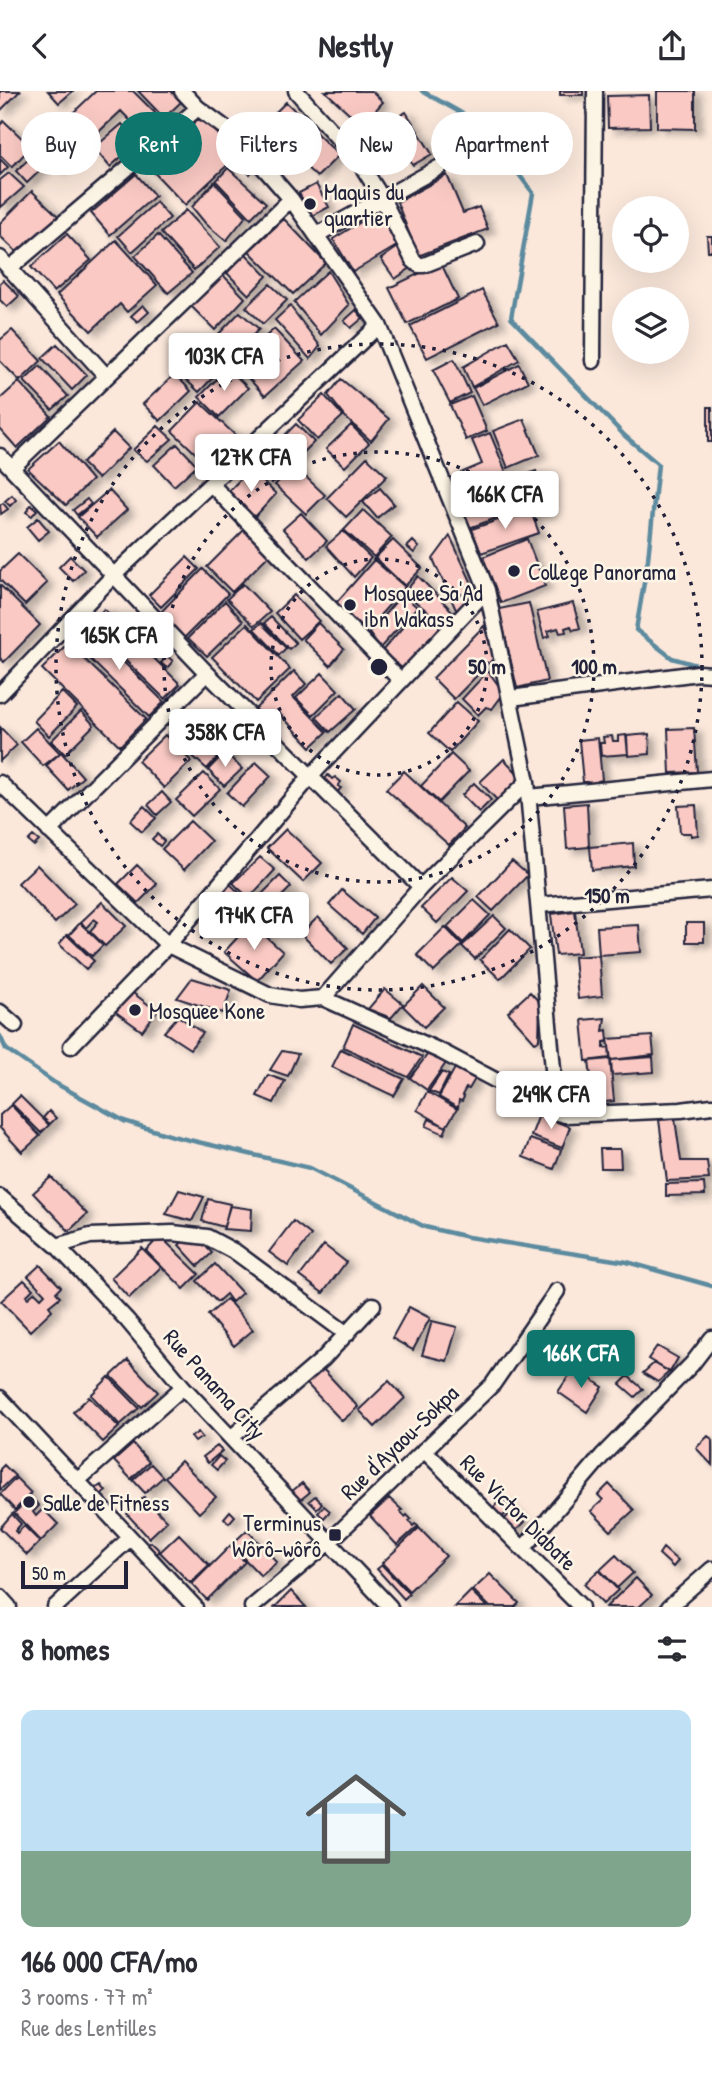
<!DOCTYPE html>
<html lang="en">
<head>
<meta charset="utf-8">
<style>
  :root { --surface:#fff; --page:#f7f7f7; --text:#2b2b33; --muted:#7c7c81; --line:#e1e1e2; --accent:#0f766e }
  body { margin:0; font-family:"Patrick Hand",sans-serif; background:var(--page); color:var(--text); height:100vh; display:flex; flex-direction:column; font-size:26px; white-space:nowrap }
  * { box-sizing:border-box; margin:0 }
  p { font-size:23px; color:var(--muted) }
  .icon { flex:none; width:38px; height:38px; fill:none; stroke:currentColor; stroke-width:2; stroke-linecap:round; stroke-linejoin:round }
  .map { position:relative; height:1516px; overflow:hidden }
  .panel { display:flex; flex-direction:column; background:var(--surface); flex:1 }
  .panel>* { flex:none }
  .guide { position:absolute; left:21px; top:21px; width:670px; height:63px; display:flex; gap:14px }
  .tools { position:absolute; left:612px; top:105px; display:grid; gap:14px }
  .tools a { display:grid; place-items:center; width:77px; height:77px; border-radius:50%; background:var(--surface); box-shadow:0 7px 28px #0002; font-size:35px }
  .scale { position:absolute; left:21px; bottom:18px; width:107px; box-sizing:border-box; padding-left:7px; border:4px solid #22223b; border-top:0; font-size:19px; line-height:24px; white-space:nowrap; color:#22223b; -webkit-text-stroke:5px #fcf5e5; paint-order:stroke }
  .price { position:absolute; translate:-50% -60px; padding:0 16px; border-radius:7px; background:#fff; color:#222; font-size:23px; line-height:46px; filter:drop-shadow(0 2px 4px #0008) }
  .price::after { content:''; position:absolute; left:50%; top:42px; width:21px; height:16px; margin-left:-10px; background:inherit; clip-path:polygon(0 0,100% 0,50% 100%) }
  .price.on { background:var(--accent); color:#fff }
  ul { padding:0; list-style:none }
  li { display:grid; align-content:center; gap:14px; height:371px; padding:0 21px }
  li+li { border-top:2px solid var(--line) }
  li span { display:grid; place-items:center; height:217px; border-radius:14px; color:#555 }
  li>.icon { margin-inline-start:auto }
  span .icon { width:126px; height:126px; fill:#fffc; stroke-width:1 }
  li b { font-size:30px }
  h2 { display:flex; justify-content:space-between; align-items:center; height:84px; padding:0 21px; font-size:30px }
  .pill { padding:0 24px; border-radius:32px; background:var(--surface); box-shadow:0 7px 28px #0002; font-size:24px; line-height:63px }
  .pill.on { background:var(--accent); color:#fff }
  header { display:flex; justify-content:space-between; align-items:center; height:91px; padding:0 21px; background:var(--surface); font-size:32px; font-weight:700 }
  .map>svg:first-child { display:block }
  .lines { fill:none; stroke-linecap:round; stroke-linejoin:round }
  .stream { stroke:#5c8a9e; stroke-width:4.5 }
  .building { fill:#fac9c3; stroke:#22223b; stroke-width:2; filter:url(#shadow) }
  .minor-casing { stroke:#22223b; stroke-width:19 }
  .minor { stroke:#fcf5e5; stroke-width:14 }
  .ring { fill:none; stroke:#22223b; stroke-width:3.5; stroke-dasharray:3.5 7 }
  .poi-dot { fill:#22223b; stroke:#fcf5e5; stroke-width:2.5 }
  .labels { text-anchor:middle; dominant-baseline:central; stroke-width:5; stroke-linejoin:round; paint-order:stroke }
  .poi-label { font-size:23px; fill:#22223b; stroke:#fcf5e5; text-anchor:start }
  .street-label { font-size:23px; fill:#22223b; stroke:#fcf5e5 }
  .centre { fill:#22223b; stroke:#fcf5e5; stroke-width:3.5 }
  .ring-label { font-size:21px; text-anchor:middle; font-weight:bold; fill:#22223b; stroke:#fcf5e5; stroke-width:5; stroke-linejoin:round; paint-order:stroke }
</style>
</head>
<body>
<header><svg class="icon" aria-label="back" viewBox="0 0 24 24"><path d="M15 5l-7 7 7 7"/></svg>Nestly<svg class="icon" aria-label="share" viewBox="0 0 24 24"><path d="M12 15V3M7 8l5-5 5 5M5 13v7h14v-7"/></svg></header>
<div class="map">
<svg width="712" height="1516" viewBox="0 0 712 1516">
  <defs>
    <filter id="shadow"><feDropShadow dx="7" dy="4" stdDeviation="3.5" flood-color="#0004"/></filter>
  </defs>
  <rect width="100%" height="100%" fill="#fbe8db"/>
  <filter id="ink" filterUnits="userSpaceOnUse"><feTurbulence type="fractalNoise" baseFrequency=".0143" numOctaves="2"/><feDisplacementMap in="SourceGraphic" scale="14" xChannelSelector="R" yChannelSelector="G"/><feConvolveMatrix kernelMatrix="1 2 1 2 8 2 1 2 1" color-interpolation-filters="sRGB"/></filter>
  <g filter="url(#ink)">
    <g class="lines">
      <!-- stream -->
      <path class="stream" d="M422,0L481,33L533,102L511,227L625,345L658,373L648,468L636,539L672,567L703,576
        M0,945L6,958L55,992L124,1030L172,1045L310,1077L425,1136L468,1146L627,1171L712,1195"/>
    </g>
    <!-- building -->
    <path class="building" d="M0,0H20L0,20Z
      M48,0H73L59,12Z
      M96,0H133L160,27L143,43L121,20L59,78L37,56Z
      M138,0H171L181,11L164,27Z
      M325,0H372L383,11L362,34Z
      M560,0H583V4H560Z
      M657,0H695V38L657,37Z
      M649,4L650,36L608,37L607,5Z
      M286,11L312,36L276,73L250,47Z
      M406,21L432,63L413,74L383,33Z
      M201,25L238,64L185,114L148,75Z
      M4,30L31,56L12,76L0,64V34Z
      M122,33L138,51L110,76L94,57Z
      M314,40L339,64L317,86L292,63Z
      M33,64L45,75L27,92L16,80Z
      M0,68L8,76L0,84Z
      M248,71L255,76L250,83L243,78Z
      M228,77L266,112L251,127L216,90Z
      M9,82L24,96L0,117V89Z
      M136,83L155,105L110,144L91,122Z
      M447,84L463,122L479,116L488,138L418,165L397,111Z
      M214,91L246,125L226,150L206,133L192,116Z
      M316,93L329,116L312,125L299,102Z
      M32,100L58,125L20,164L0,145V132Z
      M156,111L170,127L132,161L118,145Z
      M186,119L220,156L194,179L161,142Z
      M379,120L400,153L353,181L333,148Z
      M284,128L326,172L293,203L249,160Z
      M67,143L91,169L54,201L31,176Z
      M158,144L192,182L168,202L135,165Z
      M707,145H712V160H708Z
      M116,149L157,194L127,221L120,213L91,240L57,204Z
      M398,156L412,176L395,188L381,168Z
      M245,162L267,185L249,204L227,182Z
      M441,172L458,208L407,233L389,197Z
      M328,180L349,214L321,244L294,211Z
      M222,183L245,207L215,239L188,212Z
      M3,189L19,205L7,216L0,209V192Z
      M270,193L287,209L263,233L246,216Z
      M482,199L499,231L427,267L410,235Z
      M143,214L149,221L138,231L131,225Z
      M290,215L320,255L310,268L275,229Z
      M356,219L363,227L351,237L344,230Z
      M240,221L259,238L199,301L180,283Z
      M274,238L304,270L265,305L235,273Z
      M12,239L41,270L20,290L0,270V249Z
      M508,250L519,269L472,296L463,276Z
      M57,253L87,284L72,299L42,267Z
      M454,268L470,302L450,312L433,279Z
      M519,273L528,291L482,314L473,297Z
      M40,275L68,305L52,319L24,290Z
      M228,277L248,297L219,326L199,306Z
      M175,283L191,300L160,330L143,313Z
      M341,288L389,328L371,350L348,329L328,304Z
      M19,291L51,325L17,357L0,338V308Z
      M324,304L343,325L317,349L298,329Z
      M472,305L487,340L466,349L450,314Z
      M200,311L235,344L207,373L172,340Z
      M708,316H712V351H708Z
      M524,328L539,364L508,377L493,340Z
      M296,333L314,351L298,367L280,349Z
      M351,334L369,352L345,376L326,358Z
      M158,335L172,348L147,370L133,359Z
      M113,341L129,357L98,388L82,372Z
      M490,342L506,381L462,399L456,384L482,373L472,349Z
      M59,350L92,389L66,414L28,378Z
      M177,353L197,374L174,395L154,374Z
      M275,353L293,369L271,392L254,375Z
      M367,366L387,385L346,426L327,407Z
      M293,374L325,404L306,423L275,394Z
      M250,378L276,403L253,428L226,403Z
      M536,380L546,409L469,437L459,408Z
      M380,397L394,413L377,427L363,411Z
      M109,399L127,419L97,446L78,426Z
      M12,404L16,409L10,415L5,410Z
      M87,408L91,413L77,424L73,419Z
      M3,412L8,418L1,423L0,414Z
      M31,414L37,419L32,425L26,421Z
      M530,418L539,442L481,462L472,438Z
      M363,419L392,446L374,466L344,439Z
      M301,422L327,450L309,467L283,438Z
      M38,427L49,440L38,449L27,436Z
      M244,439L269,464L232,501L207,476Z
      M343,440L371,467L354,486L326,455Z
      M450,445L475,499L457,521L433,468Z
      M527,448L545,495L501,512L483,466Z
      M393,449L422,477L405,495L375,467Z
      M413,450L419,456L414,462L407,456Z
      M18,463L47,492L25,514L0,489V480Z
      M70,465L84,479L73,490L59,476Z
      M187,466L199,478L161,516L149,504Z
      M374,469L405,496L366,540L335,513Z
      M203,478L228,503L181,550L156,526Z
      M418,485L455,523L444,533L404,502Z
      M243,493L270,521L254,535L227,508Z
      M0,494L40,534L4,571L0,567Z
      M402,503L417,516L380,557L369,542Z
      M294,504L319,530L299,548L275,522Z
      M225,510L243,530L207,565L188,547Z
      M529,512L547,590L517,597L499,518Z
      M573,512L580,537L573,539L571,535L565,537L566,541L560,542L558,537L548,540L550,545L544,547L537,521Z
      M420,516L441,535L403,578L382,560Z
      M104,518L180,593L165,608L89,534Z
      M271,526L296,552L289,558L264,532Z
      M261,532L286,557L279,564L254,538Z
      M318,532L344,558L330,575L303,548Z
      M247,533L290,578L256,611L212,566Z
      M484,535L494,567L454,608L433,587Z
      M88,536L164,611L149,626L73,551Z
      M68,552L146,628L120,655L42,578Z
      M167,565L173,570L167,577L161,572Z
      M294,580L306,593L293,606L327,641L311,656L278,621L268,631L255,618Z
      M488,580L504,602L492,618L486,616L478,624L462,608Z
      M322,582L338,599L313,624L296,607Z
      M62,601L77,616L49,645L34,630Z
      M342,602L356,618L330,641L316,626Z
      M457,611L478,630L450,661L429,642Z
      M81,620L94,634L65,663L51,650Z
      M183,626L222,661L207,678L168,643Z
      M0,636L17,654L0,670Z
      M36,637L60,662L43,675L21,651Z
      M694,637L697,681L670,682L668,638Z
      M649,643L650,663L628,665L627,645Z
      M165,644L191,670L164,697L138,670Z
      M626,644L628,663L601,665L600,652H604L603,646L612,645L613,650H618V645Z
      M598,647L602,689L598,690L599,694L588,696L587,691H583L579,649Z
      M61,661L83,686L68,699L46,675Z
      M225,661L242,678L224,695L208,679Z
      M451,663L469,680L439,711L421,695Z
      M504,668L521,686L497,709L480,691Z
      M256,671L271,685L242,716L227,702Z
      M404,680L465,737L449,754L386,698Z
      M204,682L220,698L192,725L176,709Z
      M328,684L332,688L335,686L341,691L338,695L341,697L336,703L323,691Z
      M474,692L491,709L479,721L462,704Z
      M162,701L171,711L157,724L148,714Z
      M587,712L589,756L567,758L564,714Z
      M696,714L698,744L691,745V742H680L678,715Z
      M144,715L156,727L142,741L130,730Z
      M190,730L211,750L184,779L162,758Z
      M286,738L322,772L303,791L267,757Z
      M157,743L164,750L160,755L152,748Z
      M33,745L39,750L34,755L28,750Z
      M633,752L634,775L592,779L590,756Z
      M260,766L275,779L249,807L233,792Z
      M512,770L528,784L493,820L478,806Z
      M37,774L75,813L55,832L18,792Z
      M137,774L157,793L138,812L118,793Z
      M280,785L291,796L253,834L243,822Z
      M452,786L468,800L437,832L421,817Z
      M230,793L248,810L239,819L221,802Z
      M342,799L375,827L362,843L329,814Z
      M474,809L490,824L463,852L447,836Z
      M102,811L126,835L105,855L90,840L98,831L94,828L86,837L81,831Z
      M575,820L580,862L556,864L551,823Z
      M494,825L506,837L475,868L462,855Z
      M318,826L348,857L331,873L301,843Z
      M80,832L103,854L92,865L69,844Z
      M251,832L283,861L257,890L224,861Z
      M686,832H704V851H686Z
      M639,834L641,861L599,864L597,836Z
      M445,836L462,854L434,881L417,864Z
      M510,838L530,858L500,888L480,869Z
      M67,844L94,870L86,878L59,853Z
      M599,864L602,905L578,908L574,866Z
      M192,887L231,899L223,922L177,907Z
      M423,895L444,916L424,936L403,915Z
      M385,898L403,913L391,927L368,918Z
      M129,899L157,920L142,940L113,919Z
      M530,901L540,912L539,949L535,951L508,921Z
      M178,925L203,942L190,958L164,941Z
      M605,927L603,940L607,939L608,950L604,951V957L609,956L610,967L586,970L582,929Z
      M353,933L422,966L408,986L343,956Z
      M652,945L654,964L611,969L608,948Z
      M341,958L404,988L394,1005L332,976Z
      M282,960L298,963L288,985L270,979Z
      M430,960L446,972L427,999L410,987Z
      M653,966L654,981L612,984L611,969Z
      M610,968L614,1010L594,1012L589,970Z
      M455,977L475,988L469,998L466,997L462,1004L464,1006L462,1010L459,1009L458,1017L439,1006Z
      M442,981L449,984L439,1004L429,1000Z
      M268,984L285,990L274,1012L257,1005Z
      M427,1001L457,1018L446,1036L417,1019Z
      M20,1005L49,1034L41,1042L12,1013Z
      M11,1014L40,1045L22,1061L0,1037V1024Z
      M49,1020L56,1027L50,1033L43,1027Z
      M539,1024L570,1036L562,1057L531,1045Z
      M429,1028L447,1036L444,1043L426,1035Z
      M675,1028L681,1070H707L709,1088L667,1090L659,1029Z
      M530,1048L561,1059L554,1078L523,1066Z
      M600,1058H620L621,1077H601Z
      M51,1086L87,1123L69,1140L33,1102Z
      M704,1092L705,1104L666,1105V1093Z
      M179,1099L204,1106L192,1130L166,1123Z
      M208,1108L230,1113L224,1136L202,1130Z
      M230,1115L252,1118L251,1140L223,1138Z
      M293,1130L311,1144L288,1175L269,1161Z
      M193,1142L212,1162L198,1175L179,1154Z
      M160,1145L199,1183L184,1198L146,1160Z
      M324,1154L346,1171L323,1202L300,1185Z
      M142,1157L161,1176L129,1207L111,1187Z
      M215,1173L242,1202L232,1211L226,1203L217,1211L197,1190Z
      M40,1174L61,1196L56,1201L60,1206L49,1215L52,1219L30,1240L1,1210L24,1189L33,1198L26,1205L28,1207L35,1201L41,1207L45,1203L28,1185Z
      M227,1208L253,1239L234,1255L208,1224Z
      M409,1216L430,1227L413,1259L392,1247Z
      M432,1230L457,1236L447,1270L422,1264Z
      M657,1255L678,1267L670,1281L648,1268Z
      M128,1269L158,1301L142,1316L111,1285Z
      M654,1272L669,1281L658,1291L643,1282Z
      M322,1277L358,1316L342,1330L306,1292Z
      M574,1277L603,1296L587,1321L558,1301Z
      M628,1285L643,1298L635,1306L620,1293Z
      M109,1286L139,1317L120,1334L91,1304Z
      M389,1290L405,1307L375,1336L359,1319Z
      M89,1306L119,1336L103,1351L73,1321Z
      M198,1341L202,1346L195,1351L191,1346Z
      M708,1345L712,1348V1374L696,1357Z
      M133,1353L149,1371L131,1388L114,1370Z
      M217,1355L222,1360L208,1372L203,1366Z
      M219,1365L225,1370L217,1379L211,1374Z
      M181,1370L216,1406L199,1422L165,1386Z
      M151,1373L163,1386L145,1402L133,1389Z
      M4,1374L15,1385L0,1399V1378Z
      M16,1387L31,1402L15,1419L0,1403Z
      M302,1392L310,1401L299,1410L291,1401Z
      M609,1393L634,1419L611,1440L591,1420L603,1409L598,1404Z
      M101,1394L106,1400L100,1405L95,1398Z
      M315,1405L322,1412L317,1418L309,1410Z
      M31,1406L39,1415L33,1421L36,1425L43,1418L58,1433L41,1450L14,1422Z
      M144,1406L167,1430L149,1447L127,1423Z
      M389,1407L402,1419L400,1420L405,1426L407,1424L411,1428L409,1430L413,1435L415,1433L418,1435L397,1454L370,1425Z
      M502,1407L512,1417L501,1427L492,1418Z
      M324,1415L330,1420L324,1427L318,1422Z
      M515,1419L525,1431L513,1442L502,1430Z
      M230,1420L235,1425L229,1432L224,1427Z
      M12,1423L21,1433L15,1440L17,1442L24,1435L40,1451L27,1464L0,1437Z
      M419,1437L446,1465L409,1500L382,1472Z
      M247,1439L277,1471L261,1485L231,1454Z
      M179,1443L209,1474L190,1492L160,1461Z
      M151,1451L160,1460L154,1465L145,1456Z
      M230,1455L245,1471L207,1509L192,1493Z
      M663,1457L678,1470L673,1476L659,1463Z
      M616,1464L633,1482L617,1497L600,1479Z
      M382,1474L409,1503L404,1508L377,1478Z
      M599,1479L618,1499L603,1513L584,1493Z
      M490,1483L519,1512L515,1516H490L473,1499Z
      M636,1487L652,1504L639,1516H606Z
      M291,1500L306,1516H275Z
      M471,1500L487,1516H455Z"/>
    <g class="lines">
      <!-- minor casing -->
      <g class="minor-casing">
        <path id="minor" d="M182,0L198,17L236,45L291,108L379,234L487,499L527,691L557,1022
          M296,0L360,72L382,107L413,169L419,174H424L477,153
          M318,143L440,76
          M0,167L106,285
          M9,178L198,17
          M593,270L595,0
          M0,365L207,582L421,796L527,691
          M12,377L291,108
          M211,393L401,590
          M0,603L113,485L379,234
          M511,607L698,582L712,583
          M0,692L168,854L270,904L299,909L323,907
          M529,706L712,688
          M49,740L207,582
          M421,796L323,907L442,961L557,1022L565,1024L681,1019L712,1015
          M539,814L712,799
          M0,921L15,934
          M71,955L168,854L311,685L487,499
          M0,1106L57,1155L127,1229L183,1296L390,1516
          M57,1155L90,1145L173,1142L207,1146L237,1162L347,1243
          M0,1307L195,1516
          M232,1346L323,1268L373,1214
          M424,1359L581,1516
          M77,1390L183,1296
          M523,1458L602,1365L692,1273L712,1247
          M0,1506L9,1516
          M55,1516L130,1447
          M252,1516L328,1452L493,1293L557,1200
          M669,1516L712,1478"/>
      </g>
      <!-- minor -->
      <use href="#minor" class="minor"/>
    </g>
  </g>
  <!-- distance rings -->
  <g class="ring">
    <circle cx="379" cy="576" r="108"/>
    <circle cx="379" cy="576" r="215"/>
    <circle cx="379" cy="576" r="323"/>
  </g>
  <!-- markers -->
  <g class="poi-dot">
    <circle cx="310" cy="113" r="7"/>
    <circle cx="514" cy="480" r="7"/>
    <circle cx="350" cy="514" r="7"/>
    <circle cx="135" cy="919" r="7"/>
    <circle cx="29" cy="1411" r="7"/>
    <rect x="328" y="1437" width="14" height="14" rx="3.5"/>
  </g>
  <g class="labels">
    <!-- poi labels -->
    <g class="poi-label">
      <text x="324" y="100">Maquis du<tspan x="324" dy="26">quartier</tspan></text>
      <text x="528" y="480">College Panorama</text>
      <text x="364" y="501">Mosquee Sa'Ad<tspan x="364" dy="26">ibn Wakass</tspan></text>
      <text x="149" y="919">Mosquee Kone</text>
      <text x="43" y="1411">Salle de Fitness</text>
      <text x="321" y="1431" text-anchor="end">Terminus<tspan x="321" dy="26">Wôrô-wôrô</tspan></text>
    </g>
    <!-- street labels -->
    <g class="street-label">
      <text transform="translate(215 1293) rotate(48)">Rue Panama City</text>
      <text transform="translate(399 1351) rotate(-44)">Rue d'Ayaou-Sokpa</text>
      <text transform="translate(519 1421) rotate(45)">Rue Victor Diabate</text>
    </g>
  </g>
  <circle cx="379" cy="576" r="10" class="centre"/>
  <g class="ring-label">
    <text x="487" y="583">50 m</text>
    <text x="594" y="583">100 m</text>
    <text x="607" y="812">150 m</text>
  </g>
</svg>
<div class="tools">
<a><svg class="icon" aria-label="locate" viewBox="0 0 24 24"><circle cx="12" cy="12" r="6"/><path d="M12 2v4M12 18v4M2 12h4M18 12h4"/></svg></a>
<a><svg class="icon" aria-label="layers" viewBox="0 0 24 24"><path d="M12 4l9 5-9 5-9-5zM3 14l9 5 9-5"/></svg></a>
</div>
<div class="scale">50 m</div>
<b class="price" style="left:224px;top:302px">103K CFA</b>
<b class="price" style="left:251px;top:403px">127K CFA</b>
<b class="price" style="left:505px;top:440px">166K CFA</b>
<b class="price" style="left:119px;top:581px">165K CFA</b>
<b class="price" style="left:225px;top:678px">358K CFA</b>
<b class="price" style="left:254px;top:861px">174K CFA</b>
<b class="price" style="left:551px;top:1040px">249K CFA</b>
<b class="price on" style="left:581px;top:1299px">166K CFA</b>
<div class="guide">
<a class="pill">Buy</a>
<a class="pill on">Rent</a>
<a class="pill">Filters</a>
<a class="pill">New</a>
<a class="pill">Apartment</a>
</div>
</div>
<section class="panel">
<h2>8 homes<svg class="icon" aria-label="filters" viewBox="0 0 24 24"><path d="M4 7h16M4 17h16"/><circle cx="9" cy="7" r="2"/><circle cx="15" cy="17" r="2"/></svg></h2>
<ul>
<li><span style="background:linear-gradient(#bfe0f5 65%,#7fa58c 0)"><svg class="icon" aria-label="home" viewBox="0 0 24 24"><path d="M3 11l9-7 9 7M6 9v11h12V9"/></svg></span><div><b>166 000 CFA/mo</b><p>3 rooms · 77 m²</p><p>Rue des Lentilles</p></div></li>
</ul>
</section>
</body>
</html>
